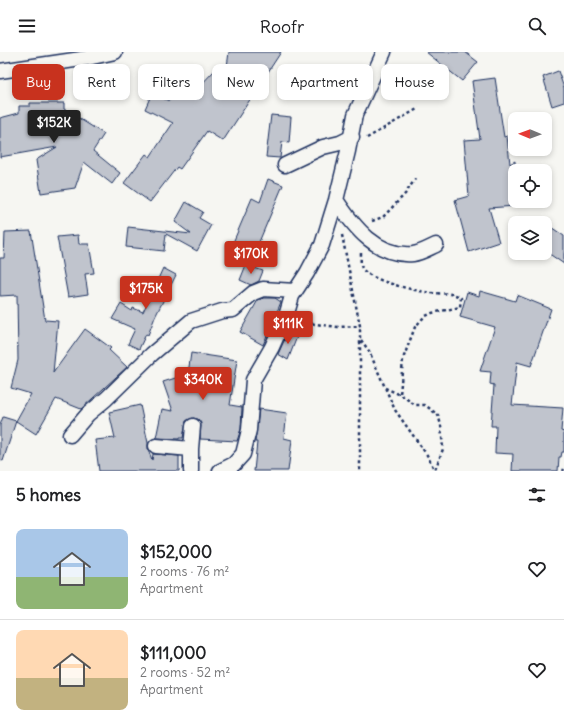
<!DOCTYPE html>
<html lang="en">
<head>
<meta charset="utf-8">
<style>
  :root { --surface:#fff; --page:#f6f6f6; --text:#202124; --muted:#757577; --line:#e0e0e0; --accent:#c8321e }
  body { margin:0; font-family:Delius,sans-serif; background:var(--page); color:var(--text); height:100vh; display:flex; flex-direction:column; font-size:15px; white-space:nowrap }
  * { box-sizing:border-box; margin:0 }
  p { font-size:13px; color:var(--muted) }
  .icon { flex:none; width:22px; height:22px; fill:none; stroke:currentColor; stroke-width:2; stroke-linecap:round; stroke-linejoin:round }
  .map { position:relative; height:419px; overflow:hidden }
  .side { display:flex; flex-direction:column; background:var(--surface); flex:1 }
  .side>* { flex:none }
  .banner { position:absolute; left:12px; top:12px; width:540px; height:36px; display:flex; gap:8px }
  .needle { width:26px; rotate:271deg }
  .tools { position:absolute; left:508px; top:60px; display:grid; gap:8px }
  .tools a { display:grid; place-items:center; width:44px; height:44px; border-radius:8px; background:var(--surface); box-shadow:0 2px 6px #0003; font-size:20px }
  .price { position:absolute; translate:-50% -34px; padding:0 9px; border-radius:4px; background:var(--accent); color:#fff; font-size:13px; line-height:26px; filter:drop-shadow(0 1px 2px #0008) }
  .price::after { content:''; position:absolute; left:50%; top:24px; width:12px; height:9px; margin-left:-6px; background:inherit; clip-path:polygon(0 0,100% 0,50% 100%) }
  .price.active { background:#222; color:#fff }
  ul { padding:0; list-style:none }
  li { display:flex; align-items:center; gap:12px; height:100px; padding:0 16px }
  li+li { border-top:1px solid var(--line) }
  li span { display:grid; place-items:center; flex:none; width:112px; height:80px; border-radius:8px; color:#555 }
  li>.icon { margin-inline-start:auto }
  span .icon { width:48px; height:48px; fill:#fffc; stroke-width:1 }
  li b { font-size:17px }
  h2 { display:flex; justify-content:space-between; align-items:center; height:48px; padding:0 16px; font-size:17px }
  .chip { padding:0 14px; border-radius:8px; background:var(--surface); box-shadow:0 2px 6px #0003; font-size:14px; line-height:36px }
  .chip.active { background:var(--accent); color:#fff }
  header { display:flex; justify-content:space-between; align-items:center; height:52px; padding:0 16px; background:var(--surface); font-size:18px; font-weight:600 }
  .map>svg:first-child { display:block }
  .building { fill:#c0c4cd; stroke:#1b2f5e }
  .lines { fill:none; stroke-linecap:round; stroke-linejoin:round }
  .minor-casing { stroke:#1b2f5e; stroke-width:17 }
  .path { stroke:#1b2f5e; stroke-width:2.5; stroke-dasharray:3 3; stroke-linecap:butt }
  .minor { stroke:#f6f6f2; stroke-width:14 }
</style>
</head>
<body>
<header><svg class="icon" aria-label="menu" viewBox="0 0 24 24"><path d="M4 6h16M4 12h16M4 18h16"/></svg>Roofr<svg class="icon" aria-label="search" viewBox="0 0 24 24"><circle cx="10" cy="10" r="6"/><path d="M15 15l6 6"/></svg></header>
<div class="map">
<svg width="564" height="419" viewBox="0 0 564 419">
  <rect width="100%" height="100%" fill="#f6f6f2"/>
  <filter id="ink" filterUnits="userSpaceOnUse"><feTurbulence type="fractalNoise" baseFrequency=".025" numOctaves="2"/><feDisplacementMap in="SourceGraphic" scale="8" xChannelSelector="R" yChannelSelector="G"/><feConvolveMatrix kernelMatrix="1 2 1 2 8 2 1 2 1" color-interpolation-filters="sRGB"/></filter>
  <g filter="url(#ink)">
    <!-- building -->
    <path class="building" d="M229,0H281L223,89L207,79L180,117L177,115L150,150L124,131L146,102L150,105L173,71L145,57L152,41L169,49L179,28L197,37L214,19L225,30Z
      M426,0H465L478,10L462,29Z
      M558,19L564,36V50L552,54L543,25Z
      M495,26L504,85L507,84L510,112L515,109V154L489,156L499,190L469,200L455,148L469,144L464,88L480,87L472,29Z
      M30,51H64V57L104,82L93,99L120,121L112,132L84,110L75,136L41,141L36,108L57,95L0,105V66L19,61V54H30Z
      M271,63L291,65L289,91L282,90L280,106L266,105Z
      M268,127L283,133L251,209L229,200L252,146L260,150Z
      M186,150L203,160L199,166L211,173L197,199L166,182L164,199L126,195L128,175L191,182L175,170Z
      M545,171L564,184V212L545,199Z
      M31,179L45,268L58,269L53,321L85,277L111,296L109,298L127,315L81,357L56,347L36,382L16,369L31,342L11,336L18,308L17,243L0,244V206H4L5,180Z
      M78,183L79,192H89L94,221L85,222L88,242L68,245L57,185Z
      M246,213L263,219L259,229L251,233L240,228Z
      M163,216L176,223L155,265L148,283L146,282L139,297L128,292L135,277L112,267L121,252L132,259L133,256L143,260Z
      M480,239L515,249L517,243L551,257L531,314L517,310L512,353L563,356L561,379L564,380V400H562L561,405H559L558,419H512L513,402L495,401L496,374H491L494,333L490,332L491,320L480,319L495,275L460,265L467,240L479,244Z
      M264,246H275L281,250L263,293L240,280L258,248Z
      M289,278L298,282L288,308L278,302Z
      M191,301L237,308L230,353L242,355L241,377L237,389L200,387L201,371L198,367L193,366L186,369L183,386H179V387L156,386L162,357L173,359L163,330L188,322Z
      M140,353L148,391V397L152,408L153,402L179,404V419H99L95,388L115,386L109,360Z
      M259,357L287,361L284,386L292,388L288,419H254L257,390H255Z
      M3,365L16,369L3,409L0,408V373Z"/>
    <g class="lines">
      <!-- minor casing -->
      <g class="minor-casing">
        <path id="minor" d="M0,19L88,6L115,0
          M285,113L323,95L340,91L352,85
          M336,148C354,175 377,205 413,202C421,201 429,196 436,193
          M70,383L88,362L106,347L152,302L191,269L222,259L233,258L253,241L263,237L295,239
          M156,394L191,397
          M191,419V397L193,374
          M220,419L234,412L243,402L249,378L253,328L272,295L287,261L292,244L307,221L322,193L336,148L348,99L355,63L384,0"/>
      </g>
      <!-- path -->
      <path class="path" d="M367,86L419,56
        M372,169L383,165L406,141L415,127
        M342,183L360,274V419
        M361,201C361,205 360,212 362,216C369,229 417,239 431,241C440,242 454,240 461,246L460,255L432,261L424,265L415,275L403,307L400,343
        M300,270L338,275L360,274
        M361,288L369,299L395,358L427,403L435,419
        M385,336L401,343L415,353H425L438,363L441,373L443,397L435,418
        M563,419L564,417"/>
      <!-- minor -->
      <use href="#minor" class="minor"/>
    </g>
  </g>
</svg>
<div class="tools">
<a><svg class="needle" viewBox="-14 -14 28 28"><path d="M0-13l5 13h-10z" fill="#e53935"/><path d="M0 13l5-13h-10z" fill="#757577"/></svg></a>
<a><svg class="icon" aria-label="locate" viewBox="0 0 24 24"><circle cx="12" cy="12" r="6"/><path d="M12 2v4M12 18v4M2 12h4M18 12h4"/></svg></a>
<a><svg class="icon" aria-label="layers" viewBox="0 0 24 24"><path d="M12 4l9 5-9 5-9-5zM3 14l9 5 9-5"/></svg></a>
</div>
<b class="price active" style="left:54px;top:92px">$152K</b>
<b class="price" style="left:251px;top:223px">$170K</b>
<b class="price" style="left:146px;top:258px">$175K</b>
<b class="price" style="left:288px;top:293px">$111K</b>
<b class="price" style="left:203px;top:349px">$340K</b>
<div class="banner">
<a class="chip active">Buy</a>
<a class="chip">Rent</a>
<a class="chip">Filters</a>
<a class="chip">New</a>
<a class="chip">Apartment</a>
<a class="chip">House</a>
</div>
</div>
<section class="side">
<h2>5 homes<svg class="icon" aria-label="filters" viewBox="0 0 24 24"><path d="M4 7h16M4 17h16"/><circle cx="9" cy="7" r="2"/><circle cx="15" cy="17" r="2"/></svg></h2>
<ul>
<li><span style="background:linear-gradient(#a9c7e8 60%,#8fb573 0)"><svg class="icon" aria-label="home" viewBox="0 0 24 24"><path d="M3 11l9-7 9 7M6 9v11h12V9"/></svg></span><div><b>$152,000</b><p>2 rooms · 76 m²</p><p>Apartment</p></div><svg class="icon" aria-label="heart" viewBox="0 0 24 24"><path d="M12 20l-8-8c-3-5 5-10 8-4 3-6 11-1 8 4z"/></svg></li>
<li><span style="background:linear-gradient(#ffd9b3 60%,#c2b280 0)"><svg class="icon" aria-label="home" viewBox="0 0 24 24"><path d="M3 11l9-7 9 7M6 9v11h12V9"/></svg></span><div><b>$111,000</b><p>2 rooms · 52 m²</p><p>Apartment</p></div><svg class="icon" aria-label="heart" viewBox="0 0 24 24"><path d="M12 20l-8-8c-3-5 5-10 8-4 3-6 11-1 8 4z"/></svg></li>
</ul>
</section>
</body>
</html>
